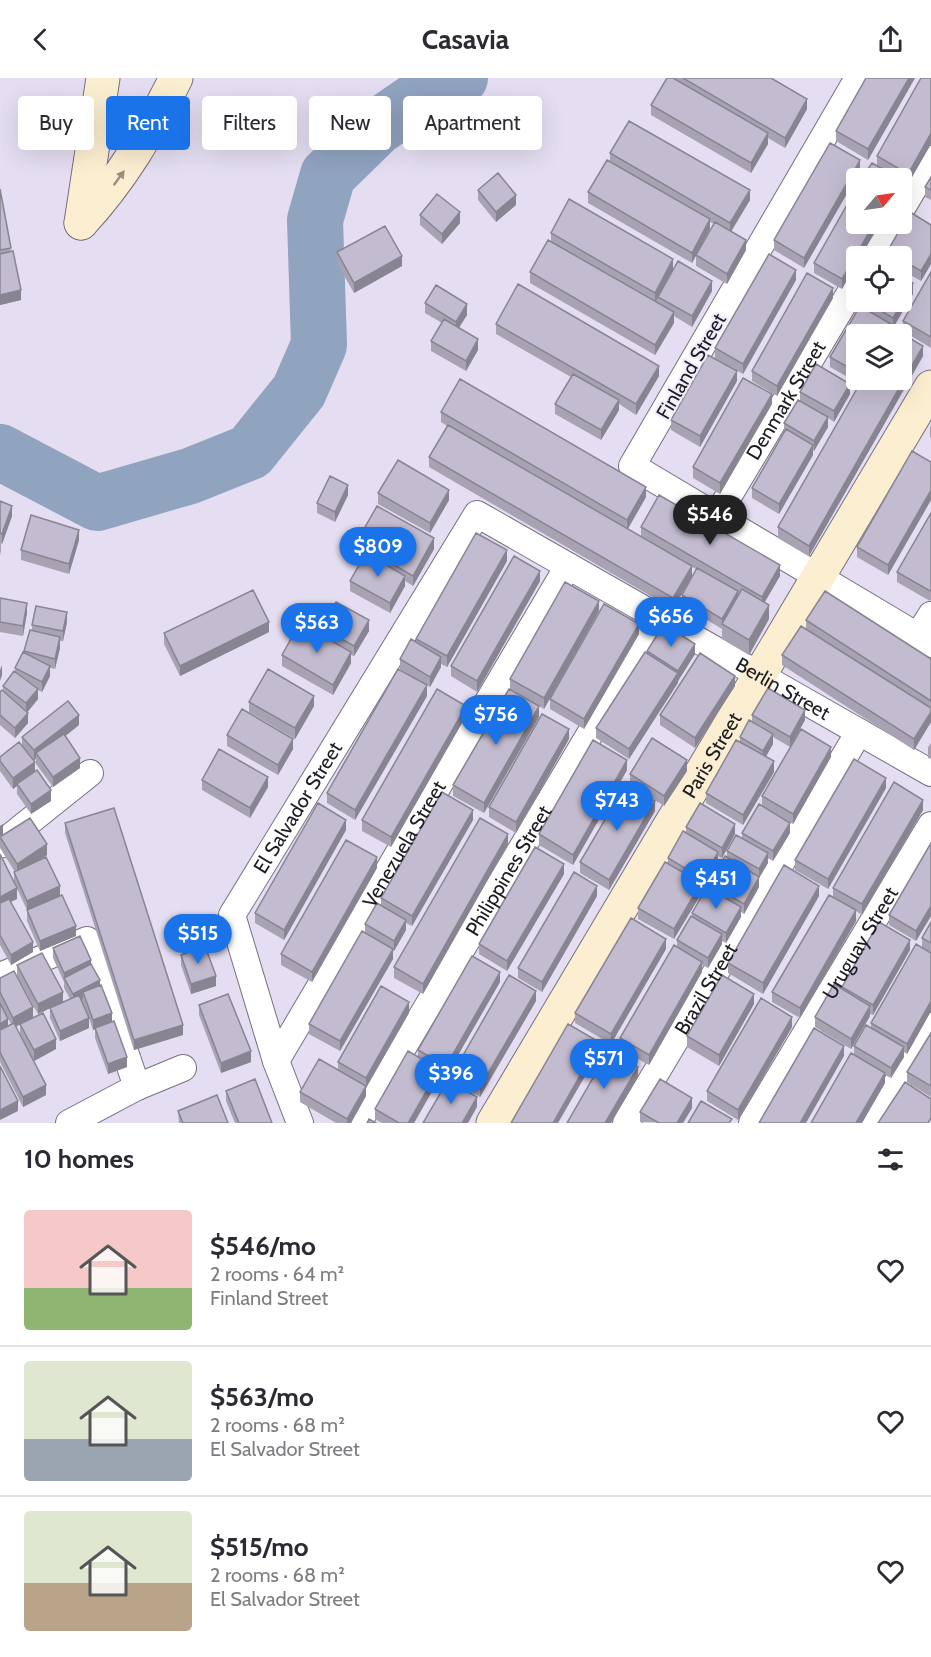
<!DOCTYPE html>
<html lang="en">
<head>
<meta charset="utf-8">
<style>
  :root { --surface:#fff; --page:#f7f7f7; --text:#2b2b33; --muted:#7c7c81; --line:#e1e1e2; --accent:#1a73e8 }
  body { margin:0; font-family:Cabin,sans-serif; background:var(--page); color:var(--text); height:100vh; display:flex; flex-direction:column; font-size:22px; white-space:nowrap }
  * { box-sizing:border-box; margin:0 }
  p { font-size:20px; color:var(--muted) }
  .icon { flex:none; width:33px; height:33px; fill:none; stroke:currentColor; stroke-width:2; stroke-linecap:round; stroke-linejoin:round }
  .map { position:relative; height:1045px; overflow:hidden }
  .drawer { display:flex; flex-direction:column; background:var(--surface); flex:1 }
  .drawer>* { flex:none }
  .guide { position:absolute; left:18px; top:18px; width:600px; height:54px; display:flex; gap:12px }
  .needle { width:39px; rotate:61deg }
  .controls { position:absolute; left:846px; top:90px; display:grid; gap:12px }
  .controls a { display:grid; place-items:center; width:66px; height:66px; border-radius:6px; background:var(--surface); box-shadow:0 6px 24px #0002; font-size:30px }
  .price { position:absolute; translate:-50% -51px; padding:0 14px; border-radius:21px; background:var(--accent); color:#fff; font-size:20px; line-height:39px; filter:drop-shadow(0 2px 3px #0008) }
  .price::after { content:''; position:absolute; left:50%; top:36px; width:18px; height:14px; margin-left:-9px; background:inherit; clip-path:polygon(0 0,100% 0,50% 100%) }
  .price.current { background:#222; color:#fff }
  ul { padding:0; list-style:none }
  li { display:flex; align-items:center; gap:18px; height:150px; padding:0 24px }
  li+li { border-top:2px solid var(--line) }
  li span { display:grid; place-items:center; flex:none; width:168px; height:120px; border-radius:6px; color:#555 }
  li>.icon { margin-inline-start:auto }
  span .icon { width:72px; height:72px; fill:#fffc; stroke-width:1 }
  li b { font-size:26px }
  h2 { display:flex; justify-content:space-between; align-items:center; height:72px; padding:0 24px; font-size:26px }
  .pill { padding:0 21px; border-radius:6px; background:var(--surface); box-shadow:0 6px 24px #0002; font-size:21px; line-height:54px }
  .pill.current { background:var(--accent); color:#fff }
  header { display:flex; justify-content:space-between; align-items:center; height:78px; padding:0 24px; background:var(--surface); font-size:27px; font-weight:800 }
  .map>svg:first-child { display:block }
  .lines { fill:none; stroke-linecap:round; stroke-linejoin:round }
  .river { stroke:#90a3bf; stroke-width:56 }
  .street-casing { stroke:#777082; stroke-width:28 }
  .secondary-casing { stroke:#777082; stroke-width:35 }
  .street { stroke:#fff; stroke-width:26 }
  .secondary { stroke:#fcefd1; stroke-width:33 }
  .wall { fill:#a8a2b3; fill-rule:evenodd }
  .shaded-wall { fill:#888492 }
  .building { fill:#c3bcd0; stroke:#888492; stroke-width:1.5 }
  .oneway { fill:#989082 }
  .labels { text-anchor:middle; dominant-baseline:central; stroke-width:4.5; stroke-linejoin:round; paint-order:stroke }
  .street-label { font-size:20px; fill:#1d1b22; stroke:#f2ecfd }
</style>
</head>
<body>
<header><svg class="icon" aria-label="back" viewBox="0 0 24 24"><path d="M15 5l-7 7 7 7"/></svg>Casavia<svg class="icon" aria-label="share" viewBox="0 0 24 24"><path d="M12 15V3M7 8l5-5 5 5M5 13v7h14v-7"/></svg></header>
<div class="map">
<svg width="931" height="1045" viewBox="0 0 931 1045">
  <rect width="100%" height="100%" fill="#e5def2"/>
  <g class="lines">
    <!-- river -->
    <path class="river" d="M0,374L97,425L190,398L250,374L299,313L319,267L315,142L328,97L376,50L427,15L460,0"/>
    <!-- street casing -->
    <g class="street-casing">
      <g id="street">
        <path d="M858,0L632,388L931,566"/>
        <path d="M902,130L931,81"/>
        <path d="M872,178L892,146"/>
        <path id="s1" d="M716,439L856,205"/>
        <path d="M918,558L931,537"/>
        <path d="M0,767L90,695"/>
        <path d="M0,898L87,862L137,1009"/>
        <path id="s2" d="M276,983L568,488"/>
        <path d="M69,1045L137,1009L183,990"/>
        <path id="s3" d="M300,1045L276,983L232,837L477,436L931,695"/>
        <path id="s4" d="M358,1045L659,540"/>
        <path id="s5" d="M626,1045L859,654"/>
        <path id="s6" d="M752,1045L931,747"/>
        <path d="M873,1045L931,948"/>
      </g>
    </g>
    <!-- secondary casing -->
    <g class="secondary-casing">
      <g id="secondary">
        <path d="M81,145C122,101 149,54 176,0"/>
        <path d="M81,145L103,0"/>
        <path id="s7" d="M493,1045L931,309"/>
      </g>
    </g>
    <!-- street -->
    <use href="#street" class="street"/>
    <!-- secondary -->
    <use href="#secondary" class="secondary"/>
  </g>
  <!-- wall -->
  <path class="wall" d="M665,0H771L807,31L785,70L768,60V66L751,95L651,37V27L667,1Z
    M866,0H915L868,82L836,63V53Z
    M931,0V66L908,106L902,103V100H862L877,88V78Z
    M610,75L750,122L731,154L746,172L727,206L696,188V178L692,185L588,125V114L610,83ZM710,144L714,146L701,168Z
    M860,93L804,190L774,172V162Z
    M931,99V122L925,119V109Z
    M0,111L11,174L21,222L0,227Z
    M478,112L516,127L496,144L478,122Z
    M420,137L460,145L442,166L420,147Z
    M931,147V186L921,203L902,192V178H887V174Z
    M551,155L673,192L712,213L692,249L674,238V245L655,277L530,205V194L551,163Z
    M337,174L402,188L354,215L337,185Z
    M856,178V186L842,211L814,195V185Z
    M931,194V270L903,253V243Z
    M796,202L743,296L715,280V270Z
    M913,216L893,250L891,248V251L923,278L809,478L778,460V449L860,306L830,289V279L860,228V224H902ZM856,256L902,302H856Z
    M833,220L777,318L752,303V293Z
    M425,225L467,237L459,250L478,272L466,293L431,273V263L442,245L425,235Z
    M496,246L659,298L636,337L619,326V332L601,362L555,336V326L571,299L496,256Z
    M737,303L700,369L671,352V342Z
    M800,314L850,316L834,344L828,340V349L814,373L813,372V377L779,436L752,420V410L784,354V345L800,323Z
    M772,326L720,416L693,400V389Z
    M441,334L646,419L628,451L641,458V449L780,498L764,524L769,541L749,577L722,561V551L682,527V517L696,491L692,489V498L673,531L429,389V379L447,348L441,344Z
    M931,347V360L930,359V349Z
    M931,384V422L888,497L857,479V469Z
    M378,415L449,422L430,455L378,426Z
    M348,417L335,444L317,435V425Z
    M0,423L12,438L2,466L1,465V473L0,477Z
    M931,435V522L930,523L897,504V494Z
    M79,462L69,496L21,482V472Z
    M356,465L434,471L413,508L405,503V508L390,535L350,513V503L364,479L356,475Z
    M507,483L447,589L441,586V589L430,609L400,591V581L416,564V561Z
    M540,503L477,614L451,598V588Z
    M0,520L27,535L23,558L0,554Z
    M599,533L544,631L510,611V601Z
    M806,542L931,581V644L914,672L782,587V577L806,550Z
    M67,544L63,563H60V570L55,591L50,590V598L42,614L38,612V621L27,634L28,645L15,660L0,647V614L3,613V608L15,594V590L24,575L32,552V547Z
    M322,550L369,553L354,578L351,577V585L333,617L282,588V577L322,557Z
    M269,554L180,598L164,566V555Z
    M639,556L584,651L550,631V621Z
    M647,573L695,576L629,681L596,660V650L647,575Z
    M735,608L695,670L660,647V637Z
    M427,618L355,742L327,725V715Z
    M249,624L314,628L295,661L249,634Z
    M752,637L805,642L790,669L773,659V666L766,679L774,694L743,747L706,725V715L740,664V659L752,644Z
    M466,638L391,769L362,753V742Z
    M539,639L484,735L453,718V707Z
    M79,647L65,658L80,690L53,709L36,686V680L34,683L35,694L51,723L31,736L17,716V708L13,711L0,693V683L2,678L22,668V659Z
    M227,657L293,671L278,697L227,668Z
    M569,661L516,755L489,739V729Z
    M931,665V681L928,680V669Z
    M831,679L793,746L762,728V718Z
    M627,692L573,787L539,767V756Z
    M687,693L664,728L630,706V696Z
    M202,702L268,709L250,740L202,712Z
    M886,710L828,811L795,792V782Z
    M923,732L862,837L856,833V843L800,940L772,924V914L833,819V810Z
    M655,733L609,812L580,795V784Z
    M473,742L412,848L406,845V852L394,873H393V881L340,973L309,956V946L365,855V846L381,828V820Z
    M65,745L183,957L134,972L65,755Z
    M686,749L735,756L722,780L718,778V784L703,811L701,809V816L674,861L638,841V830L668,786V780L686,755Z
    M346,752L284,862L255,845V835Z
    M742,755H790L773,783L768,780V785L759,800V809L744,836L741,834V839L726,865L722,863V866L708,890L702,887V894L649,987L620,971V960L677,869V862L692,838V835L709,810V806L727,780V773L742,760Z
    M0,759L47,777L37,784L60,818L76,858L40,873L27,843V832L14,804V794H15L0,770Z
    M931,765V838L916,863L889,847V837Z
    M508,766L423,916L394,900V889Z
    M0,776L17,821L10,824L33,874L11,887L0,867Z
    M377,790L312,904L281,887V876Z
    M564,796L507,893L479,876V866Z
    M597,818L542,914L518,900V890Z
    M819,818L763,916L728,895V885Z
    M931,844V933L907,976L904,974V979L891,1000L885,997V1005L862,1045H811L854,976V968L871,950V945L922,870V860Z
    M53,870L91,886L100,908L127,989L108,996L95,960V951L93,952L89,940V950L60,963L50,940V930L38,936L17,898V887L63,924L70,921L64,910V904L53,880Z
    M666,871L611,966L575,945V935Z
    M910,872L873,937L870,936V938L851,971L815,949V939L842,911V909Z
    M181,877L216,908L191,916L181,887Z
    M0,900L33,940L56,971L34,983L20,956V946L16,949L46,1017L23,1029L0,984V925L8,947L11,946L0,925Z
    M500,904L446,998L439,994V1001L414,1045H382L375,1041V1031L418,979V972Z
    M536,923L480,1019L454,1004V993Z
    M754,926L719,988L687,969V958Z
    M199,927L251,984L221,995L199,937Z
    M409,935L366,1010V1018L351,1045H336L300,1024V1014L338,992V984Z
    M792,949L738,1042L707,1023V1013Z
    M931,955V1019L907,1004V994Z
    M226,1013L272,1045H235L226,1023Z
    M692,1030L683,1045L640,1044V1034Z
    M178,1033L228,1045H179Z"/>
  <!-- shaded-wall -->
  <path class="shaded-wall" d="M909,0H915L868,82V71Z
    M807,21V31L785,70V60Z
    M768,55V66L751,95V85Z
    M931,55V66L908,106V96Z
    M860,82V93L804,190V180Z
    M750,112V122L730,155V145Z
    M516,117V127L496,144V134Z
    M460,134V145L442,166V156Z
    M710,141V151L692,185V175Z
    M874,146H880L861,178H856V186L842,211V201Z
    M746,162V172L727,206V196Z
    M931,176V186L921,203V193Z
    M402,178V188L354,215V205Z
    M673,181V192L655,225V215Z
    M796,192V202L743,296V286Z
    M712,203V213L692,249V238Z
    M913,205V216L893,250V240Z
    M833,210V220L777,318V308Z
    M21,212V222L0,227V217Z
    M467,226V237L456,254V244Z
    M674,234V245L655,277V267Z
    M891,246L890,256H884Z
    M478,261V272L466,293V283Z
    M923,268V278L809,478V468Z
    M659,288V298L636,337V326Z
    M737,293V303L700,369V358Z
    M850,306V316L834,344V333Z
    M772,316V326L720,416V405Z
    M619,322V332L601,362V352Z
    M828,339V349L814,373V363Z
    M813,367V377L779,436V426Z
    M348,407V417L335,444V434Z
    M646,409V419L627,452V442Z
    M449,412V422L430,455V445Z
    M931,412V422L888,497V487Z
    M12,428V438L2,466V456Z
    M79,452V462L69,496V486Z
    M434,460V471L413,508V498Z
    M507,472V483L447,589V578Z
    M780,487V498L762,529V519Z
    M692,488V498L673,531V520Z
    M540,493V503L477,614V603Z
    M405,498V508L390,535V525Z
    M738,513V524L722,547V541Z
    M599,523V533L544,631V620Z
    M27,525V535L23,558V548Z
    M769,527V541L749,577V562Z
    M67,534V544L63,563V553Z
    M369,542V553L354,578V568Z
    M269,544V554L180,598V588Z
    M639,546V556L584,651V641Z
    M60,559V570L55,591V581Z
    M695,566V576L678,603V593Z
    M351,574V585L333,617V607Z
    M441,579V589L430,609V599Z
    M2,587V597L0,603V592Z
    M50,588V598L42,614V604Z
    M678,595V605L629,681V671Z
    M735,598V608L695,670V660Z
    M427,607V618L355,742V732Z
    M38,611V621L26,636V625Z
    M314,618V628L295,661V650Z
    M466,628V638L391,769V759Z
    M539,628V639L484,735V725Z
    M805,632V642L790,669V659Z
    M931,634V644L914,672V661Z
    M28,635V645L15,660V650Z
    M79,637V647L39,679L36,675V680L34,683V672Z
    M569,651V661L516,755V744Z
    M773,656V666L763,683V673Z
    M293,661V671L278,697V687Z
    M831,669V679L793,746V736Z
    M80,680V690L53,709V699Z
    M627,682V692L573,787V777Z
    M687,682V693L664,728V718Z
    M774,683V694L743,747V737Z
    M35,684V694L17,706V708L13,711V700Z
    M268,699V709L250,740V730Z
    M886,700V710L828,811V801Z
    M51,712V723L31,736V726Z
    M923,722V732L862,837V826Z
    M655,723V733L609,812V802Z
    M473,732V742L412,848V838Z
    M346,742V752L284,862V852Z
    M790,745V755L773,783V773Z
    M3,746V757L0,758V748Z
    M735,746V756L722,780V770Z
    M508,756V766L423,916V906Z
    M47,766V777L17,796V786Z
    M718,774V784L703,811V801Z
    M768,775V785L759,800V809L744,836V826L759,800V791Z
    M377,779V790L312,904V894Z
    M564,786V796L507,893V883Z
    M701,805V816L674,861V851Z
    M60,808V819L27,833V823Z
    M597,808V818L542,914V904Z
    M819,808V818L763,916V905Z
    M17,810V821L0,829V819Z
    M931,828V838L916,863V853Z
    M741,829V839L726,865V855Z
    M856,832V843L800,940V930Z
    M406,842V852L394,873V863Z
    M76,848V858L40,873V863Z
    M722,856V866L708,890V880Z
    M666,861V871L611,966V956Z
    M910,862V872L873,937V927Z
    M33,864V874L11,887V877Z
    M393,871V881L340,973V963Z
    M91,882V892L64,900V905V895Z
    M702,884V894L649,987V977Z
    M500,894V904L446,998V988Z
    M216,898V908L191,916V906Z
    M100,902V912L83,914V921L73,926V916Z
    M536,913V923L480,1019V1009Z
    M63,914V924L38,936V926Z
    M754,916V926L719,988V977Z
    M931,923V933L907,976V966Z
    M409,924V935L366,1010V1018L351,1045H347V1041L366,1008V1000Z
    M870,928V938L851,971V961Z
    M33,929V940L13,950V940Z
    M112,935V945L93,952V942Z
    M792,939V949L738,1042V1032Z
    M89,940V950L60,963V953Z
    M8,941V951L0,956V946Z
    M183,947V957L134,972V962Z
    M56,961V971L34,983V972Z
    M599,964V974L558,1045H553Z
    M844,968V978L806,1045H800Z
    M904,969V979L891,1000V990Z
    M251,973V984L221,995V985Z
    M127,979V989L108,996V986Z
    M638,989V999L611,1045H605Z
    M439,991V1001L414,1045H408Z
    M885,995V1005L862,1045H856Z
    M46,1007V1017L23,1029V1019Z
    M477,1019V1029L468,1045H462Z
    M692,1020V1030L683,1045H677Z
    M18,1023V1033L0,1042V1032Z"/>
  <!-- building -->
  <path class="building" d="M667,0H673L768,55L751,85L651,27Z
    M683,0H771L807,21L785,60Z
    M866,0H909L868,71L836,53Z
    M921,0H931V55L908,96L877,78Z
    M629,43L750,112L730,145L610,75Z
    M830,65L860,82L804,180L774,162Z
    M607,82L710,141L692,175L588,114Z
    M872,85L899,100H862Z
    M498,95L516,117L496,134L478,112Z
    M931,99V112L925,109Z
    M0,111L11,170L0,172Z
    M856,111V146H874L842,201L814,185Z
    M437,116L460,134L442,156L420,137Z
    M569,121L673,181L655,215L551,155Z
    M910,134L931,147V176L921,193L902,182V178H895L887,174Z
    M715,144L746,162L727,196L696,177Z
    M385,148L402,178L354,205L337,174Z
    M548,162L674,234L655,267L530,194Z
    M13,173L21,212L0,217V176Z
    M769,176L796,192L743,286L715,270Z
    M678,183L712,203L692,238L658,219Z
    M931,194V259L903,243Z
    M807,195L833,210L777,308L752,293Z
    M902,199L913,205L893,240L866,224H902Z
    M518,206L659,288L636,326L496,246Z
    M436,207L467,226L456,244L425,225Z
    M860,228L891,246L884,256H856V294L830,279Z
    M444,241L478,261L466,283L431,263Z
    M892,250L923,268L809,468L778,449L862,302H902V256H888Z
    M708,277L737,293L700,358L671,342Z
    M816,286L850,306L834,333L800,314Z
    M573,296L619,322L601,352L555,326Z
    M743,300L772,316L720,405L693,389Z
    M460,301L646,409L627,442L441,334Z
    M798,322L828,339L814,363L784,345Z
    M448,347L692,488L673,520L429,379Z
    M786,351L813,367L779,426L752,410Z
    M912,373L931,384V412L888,487L857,469Z
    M398,382L449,412L430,445L378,415Z
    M330,398L348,407L335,434L317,425Z
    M659,417L780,487L762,519L641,449Z
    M0,423L12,428L2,456L0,455Z
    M377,428L434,460L413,498L356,465Z
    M931,435V511L930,513L897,494Z
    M31,437L79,452L69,486L21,472Z
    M476,455L507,472L447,578L416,561Z
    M366,475L405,498L390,525L350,503Z
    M514,478L540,493L477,603L451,588Z
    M697,490L738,513L722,541L682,517Z
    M565,504L599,523L544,620L510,601Z
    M742,511L769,527L749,562L722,546Z
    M253,512L269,544L180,588L164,555Z
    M825,513L931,581V623L806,542Z
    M0,520L27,525L23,548L0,544Z
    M336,524L369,542L354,568L322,550Z
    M604,526L639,546L584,641L550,621Z
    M36,528L67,534L63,553L32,547Z
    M300,545L351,574L333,607L282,577Z
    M664,546L695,566L678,593L647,573Z
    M801,548L931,630V634L914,661L782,577Z
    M30,552L60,559L55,581L24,573Z
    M411,561L441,579L430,599L400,581Z
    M23,574L50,588L42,604L15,590Z
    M645,574L678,595L629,671L596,650Z
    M700,575L735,598L695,660L660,637Z
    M268,591L314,618L295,650L249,624Z
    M398,591L427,607L355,732L327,715Z
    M14,593L38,611L26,625L3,608Z
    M768,610L805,632L790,659L752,637Z
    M437,611L466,628L391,759L362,742Z
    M509,611L539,628L484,725L453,707Z
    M2,612L28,635L15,650L0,637V614Z
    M68,623L79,637L34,672L22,659Z
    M242,631L293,661L278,687L227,657Z
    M542,636L569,651L516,744L489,729Z
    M749,642L773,656L763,673L740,659Z
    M801,651L831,669L793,736L762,718Z
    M64,656L80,680L53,699L36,675Z
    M652,660L687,682L664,718L630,696Z
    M593,662L627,682L573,777L539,756Z
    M736,662L774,683L743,737L706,715Z
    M19,664L35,684L13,700L0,683V679Z
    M219,671L268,699L250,730L202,702Z
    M854,681L886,700L828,801L795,782Z
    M37,692L51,712L31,726L17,706Z
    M894,704L923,722L862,826L833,810Z
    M626,706L655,723L609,802L580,784Z
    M442,714L473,732L412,838L381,820Z
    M318,725L346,742L284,852L255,835Z
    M700,725L735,746L722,770L686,749Z
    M759,726L790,745L773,773L742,755Z
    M114,730L183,947L134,962L65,745Z
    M30,740L47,766L17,786L0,759Z
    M480,740L508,756L423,906L394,889Z
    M683,753L718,774L703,801L668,780Z
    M736,757L768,775L759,791L727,773Z
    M346,762L377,779L312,894L281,876Z
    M931,765V828L916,853L889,837Z
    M535,769L564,786L507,883L479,866Z
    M0,776L17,810L0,819Z
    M725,778L759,799L744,826L709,806Z
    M46,779L60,808L27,823L14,794Z
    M665,784L701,805L674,851L638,830Z
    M784,787L819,808L763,905L728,885Z
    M574,794L597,808L542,904L518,890Z
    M707,809L741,829L726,855L692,835Z
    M62,817L76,848L40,863L27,832Z
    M829,817L856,832L800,930L772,914Z
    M9,821L33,864L11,877L0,857V825Z
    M377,825L406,842L394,863L365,846Z
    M691,838L722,856L708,880L677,862Z
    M631,840L666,861L611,956L575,935Z
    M879,844L910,862L873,927L842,909Z
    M931,844V865L922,860Z
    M362,853L393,871L340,963L309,946Z
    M80,858L91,882L64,895L53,870Z
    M916,866L931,875V923L907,966L871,945Z
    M674,867L702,884L649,977L620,960Z
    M205,868L216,898L191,906L181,877Z
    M42,875L63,914L38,926L17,887Z
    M472,878L500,894L446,988L418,972Z
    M91,886L100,902L73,916L64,900Z
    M14,893L33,929L13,940L0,914V900Z
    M509,897L536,913L480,1009L454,993Z
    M722,897L754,916L719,977L687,958Z
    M834,906L870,928L851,961L815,939Z
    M101,907L112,935L93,942L83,914Z
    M381,908L409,924L366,1000L338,984Z
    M228,916L251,973L221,985L199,927Z
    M79,917L89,940L60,953L50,930Z
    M761,920L792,939L738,1032L707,1013Z
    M0,925L8,941L0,946Z
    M43,935L56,961L34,972L20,946Z
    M114,943L127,979L108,986L95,950Z
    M14,945L46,1007L23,1019L0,974V952Z
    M568,946L599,964L553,1045H511Z
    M866,947L904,969L891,990L854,968Z
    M814,950L844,968L800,1045H759Z
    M931,955V1008L907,994Z
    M609,972L638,989L605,1045H567Z
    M408,973L439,991L408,1045H399L375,1031Z
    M851,975L885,995L856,1045H811Z
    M319,981L366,1008L347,1041L300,1014Z
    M0,988L18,1023L0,1032Z
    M255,1001L272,1045H239L226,1013Z
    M660,1001L692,1020L677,1045H659L640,1034Z
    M448,1002L477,1019L462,1045H423Z
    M905,1004L931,1021V1040L928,1045H878Z
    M217,1017L228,1045H183L178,1033Z
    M701,1023L732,1041L729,1045H688Z
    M369,1041L376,1045H367Z"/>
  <!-- one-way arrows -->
  <defs><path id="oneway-solid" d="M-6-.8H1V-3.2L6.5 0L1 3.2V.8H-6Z" transform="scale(1.5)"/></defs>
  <use class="oneway" href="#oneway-solid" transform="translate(119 100) rotate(-54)"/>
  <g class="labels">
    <!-- street labels -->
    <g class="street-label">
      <text transform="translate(691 288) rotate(-60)">Finland Street</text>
      <text stroke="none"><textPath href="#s1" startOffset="136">Denmark Street</textPath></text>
      <text stroke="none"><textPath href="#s3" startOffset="1041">Berlin Street</textPath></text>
      <text stroke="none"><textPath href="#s7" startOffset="428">Paris Street</textPath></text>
      <text stroke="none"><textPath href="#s3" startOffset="345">El Salvador Street</textPath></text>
      <text stroke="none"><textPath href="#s2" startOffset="252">Venezuela Street</textPath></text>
      <text stroke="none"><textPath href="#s4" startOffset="294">Philippines Street</textPath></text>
      <text stroke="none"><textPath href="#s6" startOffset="210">Uruguay Street</textPath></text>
      <text stroke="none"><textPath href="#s5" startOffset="156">Brazil Street</textPath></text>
    </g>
  </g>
</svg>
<div class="controls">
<a><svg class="needle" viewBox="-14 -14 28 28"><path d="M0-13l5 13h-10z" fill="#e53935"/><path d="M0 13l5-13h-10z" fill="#7c7c81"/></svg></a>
<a><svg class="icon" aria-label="locate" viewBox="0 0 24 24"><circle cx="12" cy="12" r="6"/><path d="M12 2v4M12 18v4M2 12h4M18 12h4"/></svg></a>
<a><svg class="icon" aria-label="layers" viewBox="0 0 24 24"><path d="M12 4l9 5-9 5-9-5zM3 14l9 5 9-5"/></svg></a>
</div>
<b class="price current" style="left:710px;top:468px">$546</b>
<b class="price" style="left:378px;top:500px">$809</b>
<b class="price" style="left:671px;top:570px">$656</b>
<b class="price" style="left:317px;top:576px">$563</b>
<b class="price" style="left:496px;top:668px">$756</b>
<b class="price" style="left:617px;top:754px">$743</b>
<b class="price" style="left:716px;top:832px">$451</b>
<b class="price" style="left:198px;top:887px">$515</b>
<b class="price" style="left:604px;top:1012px">$571</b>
<b class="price" style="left:451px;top:1027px">$396</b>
<div class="guide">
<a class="pill">Buy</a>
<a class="pill current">Rent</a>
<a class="pill">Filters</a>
<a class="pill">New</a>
<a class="pill">Apartment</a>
</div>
</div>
<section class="drawer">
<h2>10 homes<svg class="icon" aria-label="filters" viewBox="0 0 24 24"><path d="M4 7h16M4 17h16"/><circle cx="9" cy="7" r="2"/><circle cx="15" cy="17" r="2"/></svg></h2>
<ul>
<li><span style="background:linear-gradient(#f6c9c9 65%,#8fb573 0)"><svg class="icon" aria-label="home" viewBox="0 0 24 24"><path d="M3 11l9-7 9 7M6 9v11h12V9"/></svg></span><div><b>$546/mo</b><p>2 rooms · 64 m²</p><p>Finland Street</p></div><svg class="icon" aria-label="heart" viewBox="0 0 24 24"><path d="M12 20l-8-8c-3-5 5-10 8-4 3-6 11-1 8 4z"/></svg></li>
<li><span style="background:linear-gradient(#dfe7d0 65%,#9aa5b1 0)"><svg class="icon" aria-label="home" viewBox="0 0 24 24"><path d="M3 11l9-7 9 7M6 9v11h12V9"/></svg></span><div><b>$563/mo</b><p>2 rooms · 68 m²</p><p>El Salvador Street</p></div><svg class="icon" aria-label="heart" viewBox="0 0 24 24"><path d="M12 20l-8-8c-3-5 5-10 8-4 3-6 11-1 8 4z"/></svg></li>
<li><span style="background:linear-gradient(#dfe7d0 60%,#b9a48a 0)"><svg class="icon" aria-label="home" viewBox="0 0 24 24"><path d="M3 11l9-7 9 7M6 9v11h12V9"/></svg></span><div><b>$515/mo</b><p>2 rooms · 68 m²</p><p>El Salvador Street</p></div><svg class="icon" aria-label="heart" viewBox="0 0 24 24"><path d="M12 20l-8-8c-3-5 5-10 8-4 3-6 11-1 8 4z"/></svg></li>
</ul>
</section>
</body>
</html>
